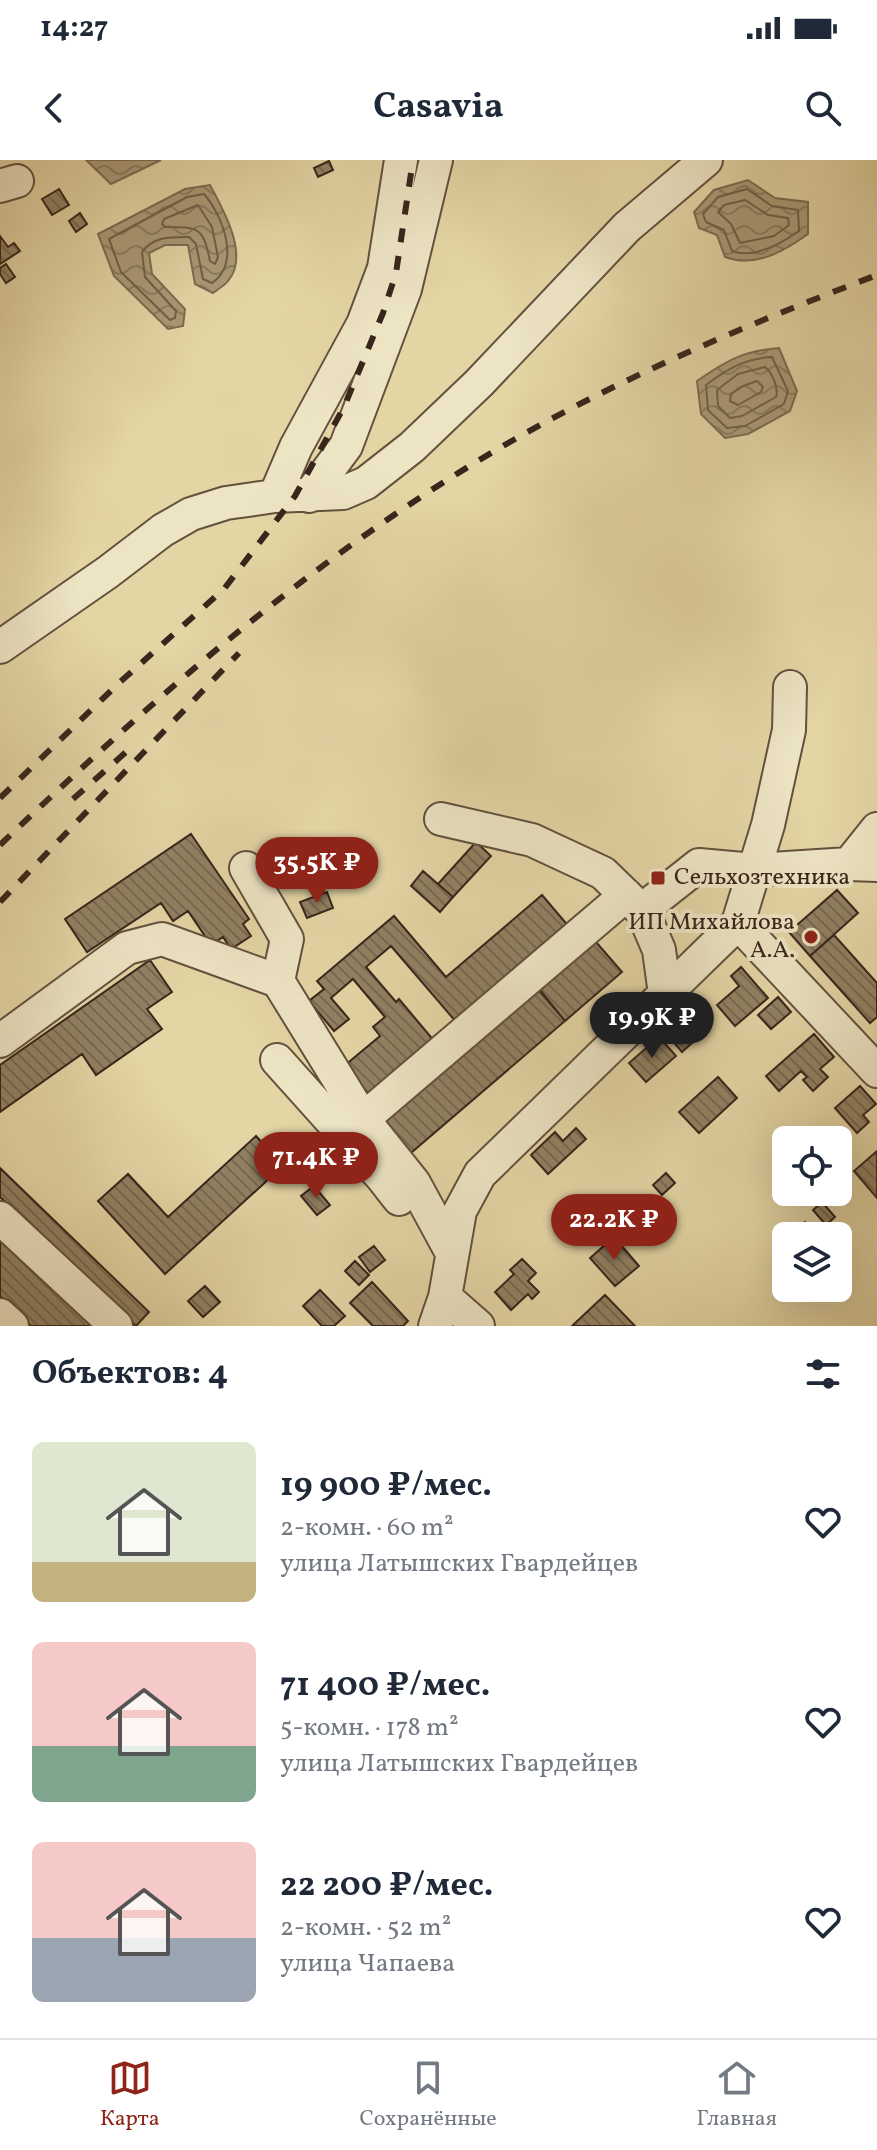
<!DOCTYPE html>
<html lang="ru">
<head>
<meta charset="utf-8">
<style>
  :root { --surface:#fff; --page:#f2f2f3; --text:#1f2937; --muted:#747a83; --line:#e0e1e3; --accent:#8f2418 }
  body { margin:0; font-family:Vollkorn,serif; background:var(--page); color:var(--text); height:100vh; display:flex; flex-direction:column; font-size:30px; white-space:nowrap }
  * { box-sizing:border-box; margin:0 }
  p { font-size:26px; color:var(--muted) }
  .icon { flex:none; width:44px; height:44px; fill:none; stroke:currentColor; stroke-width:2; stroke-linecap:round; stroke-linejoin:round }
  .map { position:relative; height:1166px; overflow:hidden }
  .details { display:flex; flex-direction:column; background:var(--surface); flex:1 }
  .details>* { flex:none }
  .fabs { position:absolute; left:772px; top:966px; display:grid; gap:16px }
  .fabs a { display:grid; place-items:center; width:80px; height:80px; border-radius:12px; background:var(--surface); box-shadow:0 8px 32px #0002; font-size:40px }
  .price { position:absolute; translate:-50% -68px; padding:0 18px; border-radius:28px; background:var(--accent); color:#fff; font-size:26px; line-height:52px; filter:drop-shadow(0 2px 4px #0008) }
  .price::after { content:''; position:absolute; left:50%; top:48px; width:24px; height:18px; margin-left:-12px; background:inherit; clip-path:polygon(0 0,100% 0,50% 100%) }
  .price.active { background:#222; color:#fff }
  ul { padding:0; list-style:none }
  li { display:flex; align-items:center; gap:24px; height:200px; padding:0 32px }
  li span { display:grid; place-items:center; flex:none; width:224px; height:160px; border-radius:12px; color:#555 }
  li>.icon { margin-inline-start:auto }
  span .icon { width:96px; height:96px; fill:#fffc; stroke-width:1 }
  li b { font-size:34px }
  h2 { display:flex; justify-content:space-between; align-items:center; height:96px; padding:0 32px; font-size:34px }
  .status { display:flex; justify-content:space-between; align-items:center; height:56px; padding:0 40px; background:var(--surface); direction:ltr }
  .status svg { height:22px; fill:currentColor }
  header { display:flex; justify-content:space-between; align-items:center; height:104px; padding:0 32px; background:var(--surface); font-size:36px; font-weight:700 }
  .dock { display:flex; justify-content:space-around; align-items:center; height:112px; border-top:2px solid var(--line); background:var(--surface); font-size:22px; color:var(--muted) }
  .dock a { display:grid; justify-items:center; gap:4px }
  .dock .active { color:var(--accent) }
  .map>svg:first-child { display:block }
  .water { fill:url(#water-waves); stroke:#7c6b52; stroke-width:2 }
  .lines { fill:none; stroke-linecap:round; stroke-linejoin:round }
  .shore { stroke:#715f48; stroke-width:2 }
  .building { fill:url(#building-back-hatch); stroke:#38251b; stroke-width:2 }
  .minor-casing { stroke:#63513e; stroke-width:36 }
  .minor { stroke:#ede4c4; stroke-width:32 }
  .rail { stroke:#38251b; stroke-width:6; stroke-dasharray:14 14; stroke-linecap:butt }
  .poi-dot { fill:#8f2418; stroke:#ede4c4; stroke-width:3 }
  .labels { text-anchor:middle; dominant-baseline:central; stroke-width:8; stroke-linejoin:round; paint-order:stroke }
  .poi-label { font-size:24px; fill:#38251b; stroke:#ede4c4; text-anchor:start }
</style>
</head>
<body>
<div class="status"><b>14:27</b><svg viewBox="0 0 49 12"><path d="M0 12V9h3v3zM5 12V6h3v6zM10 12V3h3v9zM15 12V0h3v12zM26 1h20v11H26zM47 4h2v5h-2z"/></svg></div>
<header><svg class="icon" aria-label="back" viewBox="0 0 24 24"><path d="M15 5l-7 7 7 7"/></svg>Casavia<svg class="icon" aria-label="search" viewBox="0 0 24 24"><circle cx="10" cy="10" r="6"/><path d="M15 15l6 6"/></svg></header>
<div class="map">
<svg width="877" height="1166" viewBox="0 0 877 1166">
  <defs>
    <pattern id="water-waves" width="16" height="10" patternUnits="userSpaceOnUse" patternTransform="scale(2)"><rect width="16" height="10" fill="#aa9976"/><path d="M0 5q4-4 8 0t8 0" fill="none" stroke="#8b7d60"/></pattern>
    <pattern id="building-back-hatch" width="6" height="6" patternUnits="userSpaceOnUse" patternTransform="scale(2)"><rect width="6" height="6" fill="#918163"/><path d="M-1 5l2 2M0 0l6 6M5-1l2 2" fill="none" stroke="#776951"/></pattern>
  </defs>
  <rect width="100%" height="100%" fill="#e4d5a5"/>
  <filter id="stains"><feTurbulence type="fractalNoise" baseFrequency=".0025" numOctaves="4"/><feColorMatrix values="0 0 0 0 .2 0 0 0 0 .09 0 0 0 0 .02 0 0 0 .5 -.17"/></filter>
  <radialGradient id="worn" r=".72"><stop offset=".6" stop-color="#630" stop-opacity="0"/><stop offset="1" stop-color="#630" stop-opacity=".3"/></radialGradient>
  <!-- water -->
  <path class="water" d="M86,0H161L111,24Z
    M748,20L775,38L808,42V74C783,92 755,108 725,97L717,75L699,68L694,52L714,30Z
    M210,25C223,49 250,96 228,121C224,126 217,130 213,133L195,124L188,85H165L149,93L152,114L185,149L183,166L168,169L114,116L98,74L185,29Z
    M779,188L797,231L790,251L748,274L725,278L701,254L697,221C726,201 742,191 779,188Z"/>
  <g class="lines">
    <!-- shore -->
    <path class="shore" d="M747,29L772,46L798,50L799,71C782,83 754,99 732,91L724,70L706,62L703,54L718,37Z
      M204,34C223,56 241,103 212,123L203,119L196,84L189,77C171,77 154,76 142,92L145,117L176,151L175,158L170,160L121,112L109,79L187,37Z
      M745,40L768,55L788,58L789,65L774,76L740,83L731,64L718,52L724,45Z
      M198,45L212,67L218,97L215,104L210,101C203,67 199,67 165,67L162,64L164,59Z
      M772,197L788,231L784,244L745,266L727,268L708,250L706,225C727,209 746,198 772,197Z
      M765,207C772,212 779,229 776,237L742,256L730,258L718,246L717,230L738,214Z
      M757,221L763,227L761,232L738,245L730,241L731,234L743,226Z"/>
  </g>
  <!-- building -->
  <path class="building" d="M329,1L333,10L318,17L314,8Z
    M59,29L69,45L52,55L42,39Z
    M80,53L87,64L76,72L69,61Z
    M0,76L8,87L14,83L20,91L0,104Z
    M6,104L15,117L6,123L0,114V108Z
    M191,674L249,759L243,764L251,776L231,789L223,777L211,785L188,751L173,761L161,743L87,792L65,759Z
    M476,682L491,696L453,737L438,724Z
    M423,711L453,737L440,752L411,726Z
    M837,730L858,753L810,796L789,772Z
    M327,732L333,748L307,758L300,742Z
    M542,735L570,768L457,863L391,786L366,807L396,842L399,839L435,882L371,937L344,906L380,876L373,867L385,857L353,819L331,838L349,859L334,871L309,841L324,829L317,821L394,756L446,817Z
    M834,775L877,823V857L870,863L810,796Z
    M596,782L622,812L565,861L540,830Z
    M150,800L172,832L147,849L162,869L96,915L82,894L0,952V905Z
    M741,807L768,838L735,866L717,845L739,826L731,816Z
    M537,828L565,861L405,998L377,965Z
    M778,837L791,852L771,869L758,855Z
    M680,870L692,883L682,892L671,879Z
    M814,874L834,897L820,909L828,917L813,931L803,920L807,917L801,911L779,931L766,916Z
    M659,877L676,896L646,922L629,903Z
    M718,917L737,938L699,973L679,952Z
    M860,926L876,944L863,955L869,962L857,973L835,948Z
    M576,968L586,979L548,1014L531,995L555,972L563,981Z
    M256,976L283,1006L165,1114L98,1041L128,1014L168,1057Z
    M877,991V1038L854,1011Z
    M0,1008L149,1152L136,1166L0,1037Z
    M666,1013L675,1023L662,1035L653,1025Z
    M314,1026L330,1045L317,1055L301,1036Z
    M839,1026L846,1033L832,1045L826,1038L832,1032H838Z
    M822,1042L835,1057L826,1065L813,1050Z
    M805,1062L813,1072L809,1076H791Z
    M0,1077L93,1166H31L0,1136Z
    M614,1077L639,1106L615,1126L590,1098Z
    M374,1086L385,1100L370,1112L359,1097Z
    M522,1099L536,1113L528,1121L539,1132L532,1139L528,1134L511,1150L495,1132L514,1114L510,1110Z
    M355,1101L369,1115L359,1125L345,1111Z
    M372,1122L408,1161L403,1166H373L350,1143Z
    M205,1126L220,1142L203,1157L188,1141Z
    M320,1130L345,1156L334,1166H322L303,1146Z
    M605,1135L635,1166H572Z"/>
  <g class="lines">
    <!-- minor casing -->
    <g class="minor-casing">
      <path id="minor" d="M0,26L17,21
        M275,336L296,287L363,164L384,108L401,0
        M309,336L346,286L405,129L436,0
        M0,487L108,412L163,370L191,354L226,343L275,336L343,333L366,323L412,287L479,223L627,67L706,0
        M441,659L532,680L603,713L639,748
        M849,704L877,669
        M246,708L287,779L278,821
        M738,763L877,911
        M665,834L659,790L642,750L699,705L754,710L849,704L877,705
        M0,881L127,788L162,779L278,821L363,959L414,1023L452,1093
        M277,900L381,1016L399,1039
        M363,959L626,735
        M0,1058L116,1166
        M445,1137L478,1166
        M0,1155L12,1166
        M435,1166L445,1137L460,1051L480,1014L738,763L768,665L789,570L790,527"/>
    </g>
    <!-- minor -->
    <use href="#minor" class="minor"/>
    <!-- rail -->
    <path class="rail" d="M0,638L119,523L224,429L295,336L344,247L383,153L396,113L413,0
      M73,639L134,585
      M0,685C149,542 304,406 481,299C607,223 741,167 877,115
      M0,742L239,493"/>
  </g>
  <!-- markers -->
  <g class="poi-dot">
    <rect x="650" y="710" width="16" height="16" rx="4"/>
    <circle cx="811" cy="777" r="8"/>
  </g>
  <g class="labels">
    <!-- poi labels -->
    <g class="poi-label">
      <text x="674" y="718">Сельхозтехника</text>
      <text x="795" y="763" text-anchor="end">ИП Михайлова<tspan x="795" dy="28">А.А.</tspan></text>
    </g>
  </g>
  <rect width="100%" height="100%" filter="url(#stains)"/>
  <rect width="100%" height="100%" fill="url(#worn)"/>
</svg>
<div class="fabs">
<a><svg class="icon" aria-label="locate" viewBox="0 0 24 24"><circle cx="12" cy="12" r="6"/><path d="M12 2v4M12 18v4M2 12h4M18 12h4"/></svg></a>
<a><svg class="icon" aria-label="layers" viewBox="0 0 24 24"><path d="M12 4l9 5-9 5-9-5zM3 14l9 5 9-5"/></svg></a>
</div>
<b class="price" style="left:317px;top:745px">35.5K ₽</b>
<b class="price active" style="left:652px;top:900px">19.9K ₽</b>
<b class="price" style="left:316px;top:1040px">71.4K ₽</b>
<b class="price" style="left:614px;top:1102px">22.2K ₽</b>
</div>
<section class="details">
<h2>Объектов: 4<svg class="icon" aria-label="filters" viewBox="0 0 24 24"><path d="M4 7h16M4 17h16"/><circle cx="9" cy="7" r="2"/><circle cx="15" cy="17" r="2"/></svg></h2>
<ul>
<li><span style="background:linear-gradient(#dfe7d0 75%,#c2b280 0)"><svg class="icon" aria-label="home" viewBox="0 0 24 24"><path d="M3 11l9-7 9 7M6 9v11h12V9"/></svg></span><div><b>19 900 ₽/мес.</b><p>2-комн. · 60 m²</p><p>улица Латышских Гвардейцев</p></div><svg class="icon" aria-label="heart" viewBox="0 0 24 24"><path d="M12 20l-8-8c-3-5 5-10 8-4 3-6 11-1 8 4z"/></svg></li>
<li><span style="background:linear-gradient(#f6c9c9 65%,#7fa58c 0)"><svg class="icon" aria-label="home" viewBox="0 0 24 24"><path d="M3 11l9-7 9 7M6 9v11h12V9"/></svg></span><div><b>71 400 ₽/мес.</b><p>5-комн. · 178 m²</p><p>улица Латышских Гвардейцев</p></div><svg class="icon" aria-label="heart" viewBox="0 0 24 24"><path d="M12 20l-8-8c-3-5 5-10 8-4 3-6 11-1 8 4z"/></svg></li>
<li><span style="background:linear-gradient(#f6c9c9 60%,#9aa5b1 0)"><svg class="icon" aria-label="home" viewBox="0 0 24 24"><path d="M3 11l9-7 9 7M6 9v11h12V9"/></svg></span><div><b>22 200 ₽/мес.</b><p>2-комн. · 52 m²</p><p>улица Чапаева</p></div><svg class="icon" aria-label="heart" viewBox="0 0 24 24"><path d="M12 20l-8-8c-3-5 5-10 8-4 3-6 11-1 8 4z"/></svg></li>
</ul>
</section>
<nav class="dock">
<a class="active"><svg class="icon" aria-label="map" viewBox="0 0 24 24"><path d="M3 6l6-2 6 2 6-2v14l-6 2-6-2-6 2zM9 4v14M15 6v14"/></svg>Карта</a>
<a><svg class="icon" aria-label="saved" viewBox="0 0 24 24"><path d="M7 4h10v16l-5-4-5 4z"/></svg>Сохранённые</a>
<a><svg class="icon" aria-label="home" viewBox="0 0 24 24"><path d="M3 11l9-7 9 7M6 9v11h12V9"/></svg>Главная</a>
</nav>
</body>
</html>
